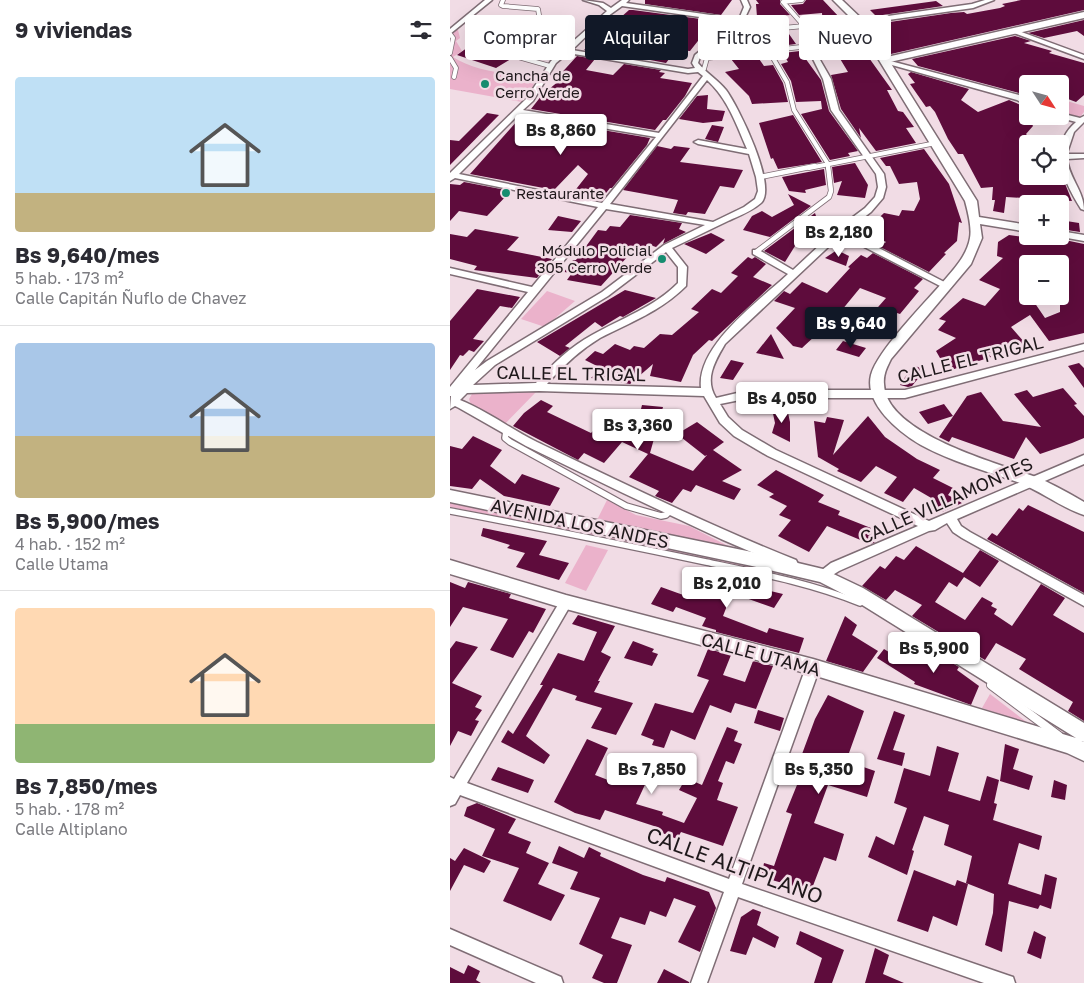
<!DOCTYPE html>
<html lang="es">
<head>
<meta charset="utf-8">
<style>
  :root { --surface:#fff; --page:#f2f2f3; --text:#2b2b33; --muted:#7c7c81; --line:#e1e1e2; --accent:#111827 }
  body { margin:0; font-family:"Golos Text",sans-serif; background:var(--page); color:var(--text); height:100vh; display:flex; flex-direction:column; font-size:19px; white-space:nowrap }
  * { box-sizing:border-box; margin:0 }
  p { font-size:16px; color:var(--muted) }
  .icon { flex:none; width:28px; height:28px; fill:none; stroke:currentColor; stroke-width:2; stroke-linecap:round; stroke-linejoin:round }
  .map { position:relative; flex:1; overflow:hidden }
  .drawer { display:flex; flex-direction:column; background:var(--surface); width:450px }
  .drawer>* { flex:none }
  .hud { position:absolute; left:15px; top:15px; width:475px; height:45px; display:flex; gap:10px }
  .needle { width:32px; rotate:126deg }
  .fabs { position:absolute; left:569px; top:75px; display:grid; gap:10px }
  .fabs a { display:grid; place-items:center; width:50px; height:50px; border-radius:5px; background:var(--surface); box-shadow:0 5px 20px #0002; font-size:25px }
  .price { position:absolute; translate:-50% -42px; padding:0 11px; border-radius:5px; background:#fff; color:#222; font-size:16px; line-height:32px; filter:drop-shadow(0 1px 2px #0008) }
  .price::after { content:''; position:absolute; left:50%; top:30px; width:15px; height:11px; margin-left:-8px; background:inherit; clip-path:polygon(0 0,100% 0,50% 100%) }
  .price.current { background:var(--accent); color:#fff }
  ul { padding:0; list-style:none }
  li { display:grid; align-content:center; gap:10px; height:265px; padding:0 15px }
  li+li { border-top:1px solid var(--line) }
  li span { display:grid; place-items:center; height:155px; border-radius:5px; color:#555 }
  li>.icon { margin-inline-start:auto }
  span .icon { width:90px; height:90px; fill:#fffc; stroke-width:1 }
  li b { font-size:21px }
  h2 { display:flex; justify-content:space-between; align-items:center; height:60px; padding:0 15px; font-size:21px }
  .chip { padding:0 18px; border-radius:5px; background:var(--surface); box-shadow:0 5px 20px #0002; font-size:18px; line-height:45px }
  .chip.current { background:var(--accent); color:#fff }
  main { display:flex; flex:1; min-height:0 }
  .map>svg:first-child { display:block }
  .green { fill:#ebb2cb }
  .building { fill:#5e0c3c; fill-rule:evenodd }
  .lines { fill:none; stroke-linecap:round; stroke-linejoin:round }
  .lane-far3-casing { stroke:#7f6d75; stroke-width:5.5 }
  .lane-far2-casing { stroke:#7f6d75; stroke-width:6 }
  .lane-far1-casing { stroke:#7f6d75; stroke-width:8 }
  .lane-casing { stroke:#7f6d75; stroke-width:10 }
  .street-casing { stroke:#7f6d75; stroke-width:3 }
  .secondary-casing { stroke:#7f6d75; stroke-width:3 }
  .lane-far3 { stroke:#fff; stroke-width:4 }
  .lane-far2 { stroke:#fff; stroke-width:4.5 }
  .lane-far1 { stroke:#fff; stroke-width:5.5 }
  .lane { stroke:#fff; stroke-width:8 }
  .street { fill:#fff; fill-rule:evenodd }
  .secondary { fill:#fff; fill-rule:evenodd }
  .poi-dot { fill:#168d70; stroke:#f1dce5; stroke-width:2 }
  .labels { text-anchor:middle; dominant-baseline:central; stroke-width:5; stroke-linejoin:round; paint-order:stroke }
  .far-poi-label { font-size:15px; fill:#1f181b; stroke:#f1dce5; text-anchor:start }
  .street-label { font-size:18px; fill:#1f181b; stroke:#f1dce5 }
  .near-street-label { font-size:21px; fill:#1f181b; stroke:#f1dce5 }
</style>
</head>
<body>
<main>
<section class="drawer">
<h2>9 viviendas<svg class="icon" aria-label="filters" viewBox="0 0 24 24"><path d="M4 7h16M4 17h16"/><circle cx="9" cy="7" r="2"/><circle cx="15" cy="17" r="2"/></svg></h2>
<ul>
<li><span style="background:linear-gradient(#bfe0f5 75%,#c2b280 0)"><svg class="icon" aria-label="home" viewBox="0 0 24 24"><path d="M3 11l9-7 9 7M6 9v11h12V9"/></svg></span><div><b>Bs 9,640/mes</b><p>5 hab. · 173 m²</p><p>Calle Capitán Ñuflo de Chavez</p></div></li>
<li><span style="background:linear-gradient(#a9c7e8 60%,#c2b280 0)"><svg class="icon" aria-label="home" viewBox="0 0 24 24"><path d="M3 11l9-7 9 7M6 9v11h12V9"/></svg></span><div><b>Bs 5,900/mes</b><p>4 hab. · 152 m²</p><p>Calle Utama</p></div></li>
<li><span style="background:linear-gradient(#ffd9b3 75%,#8fb573 0)"><svg class="icon" aria-label="home" viewBox="0 0 24 24"><path d="M3 11l9-7 9 7M6 9v11h12V9"/></svg></span><div><b>Bs 7,850/mes</b><p>5 hab. · 178 m²</p><p>Calle Altiplano</p></div></li>
</ul>
</section>
<div class="map">
<svg width="634" height="983" viewBox="0 0 634 983">
  <rect width="100%" height="100%" fill="#f1dce5"/>
  <!-- green -->
  <path class="green" d="M6,29L8,30L10,38L6,41L12,51L3,57C26,72 63,76 89,73L81,90L72,102L0,89V35Z
    M610,99L634,106V112L630,117L610,114Z
    M97,291L125,301L95,327L71,319Z
    M26,392H86L53,426L21,405L19,399L22,394Z
    M157,500L186,515L239,526L280,547L147,520Z
    M0,502L148,532L147,536L0,507Z
    M159,534L325,572L308,571L157,539Z
    M136,545L158,550L136,591L115,583Z
    M540,694L579,724L532,708Z"/>
  <!-- building -->
  <path class="building" d="M195,0H282L271,15L195,4Z
    M306,0H330V4L340,15L307,17L306,4H309Z
    M356,0H373L390,18L392,17L404,31H409L412,36L373,41L366,30L373,29L372,13L349,15L341,5L353,4Z
    M571,0H634V10L441,54L436,52L421,29L437,27L433,23L501,13L514,12L517,14L550,8L555,6L552,4Z
    M486,1L493,6L426,16L420,10Z
    M179,10H183L266,21L258,33L255,32L240,51L226,50L216,63L153,51L151,53L134,50Z
    M634,20V36L627,31L594,38L578,33Z
    M339,34L346,44L330,46L325,36Z
    M565,36L581,41L574,43L602,51L599,53L634,63V95L626,102L610,96V84H578V97L573,94L468,66L462,59Z
    M409,44L442,90H437L448,111L453,112L464,127L456,128L466,143L426,151L409,128L411,138L391,109L381,75L398,72L383,47Z
    M21,45L49,56L61,59L46,68L7,55Z
    M350,51L371,80L379,111L408,151L398,153L400,156L380,160L351,114L372,109L371,101L346,102L341,81L331,64L338,62L333,53Z
    M127,56L145,59L136,70L163,75L174,64L211,70L209,72L215,73L210,78L242,83L235,96L216,120H213L205,130L81,109L92,95L110,80L106,79Z
    M307,56L314,66L323,65L333,83L338,102L302,104L299,96L275,72L289,69L281,59Z
    M461,72L519,89L511,100L528,112L559,100L578,108V116L583,126L576,134L584,144H578V176H612L622,201L556,197L554,213L543,211L545,200H542L543,187L531,188L513,154H508L498,139L485,112L480,106L476,107L460,84L465,83L458,74Z
    M258,95L257,109L275,111L272,121L253,123L229,119L247,96Z
    M37,113L49,115L0,165V140L9,141Z
    M343,115L372,162L328,169L323,158L321,159L309,123Z
    M75,117L200,138L197,145L162,188H160L156,193L151,192L146,197L123,193L138,174L128,165L104,190L20,174L69,119L73,120Z
    M262,125L274,127L268,142L255,139Z
    M207,146L221,149L224,146L240,148L230,162L293,170L284,188L270,186L255,214L238,212L236,215L223,213L228,200L173,190Z
    M474,149L499,184L512,223L509,222L507,241L494,253L496,254L479,272L430,247L436,242L416,230L434,213L449,216L452,210L464,211L470,199L467,182L449,184L440,166H436L430,158Z
    M405,163L418,185L415,198L387,195L392,181L384,183L382,167Z
    M374,169L376,185L355,190L356,193L339,191L332,177Z
    M14,182L61,191L37,216L9,211L0,221V184L10,185Z
    M338,194L361,206L320,237L293,230L302,216L312,211L322,217L344,205Z
    M365,213L369,225L350,238L335,262L314,251Z
    M180,215L232,223L229,229L236,232L213,244L215,238L206,247L200,245L196,256L179,255L151,286L117,280L122,273L114,272L123,260H126L148,230L156,231L160,226L170,227Z
    M108,216L131,221L122,232L98,230Z
    M610,220L629,223L630,232L610,229Z
    M25,229L69,237L57,250L102,259L87,278L24,270L27,266L0,259V234L17,237Z
    M261,233L275,240L256,254L234,244Z
    M559,235L575,237L574,235L610,241V239L634,244V333L599,341L580,315L561,327L575,343L538,353L541,357L498,371L493,363L494,359L490,358L486,351L506,338L488,330L496,321L489,319L513,298L535,306L550,289L529,280L553,258L547,256L548,242ZM578,264H610V284L618,296H610V312L595,318L580,296H578Z
    M387,250L399,256L396,266L375,258Z
    M423,253L473,279L464,288L469,291L450,314L447,313L433,331L414,323L436,298L410,288L387,316L393,318L379,338L366,335L352,348L343,346L326,328L345,308L324,301L334,291L340,294L352,282L377,293L400,268L398,267L411,255L417,258Z
    M298,257L302,259L305,257L316,264L303,277L322,285L262,341L259,340L243,355L231,382L200,376L203,364L180,384L141,378L151,368L135,360L145,351L153,354L165,344L180,350L184,346L194,348L210,334L222,335L249,312L241,309L262,289L271,293L288,276L281,273Z
    M27,289L70,297L62,308L50,306L23,339L34,341L24,352L19,350L13,356L10,355L0,370V321Z
    M175,290L206,298L173,317L170,316L152,327L145,322L115,346L120,348L110,356L87,342Z
    M321,334L334,359L306,353Z
    M393,341L416,348L409,357L386,350Z
    M281,360L294,363L283,380L270,378Z
    M629,363L634,368V388L618,366Z
    M463,365L475,370L462,386L458,387L450,385Z
    M613,388L627,404L624,405L634,416V438L622,443L590,454L576,437L564,459L502,437L499,442L489,437L517,396L531,392L553,421L591,427L564,394L577,390L583,397Z
    M91,400L103,406L97,412L141,433L143,431L166,439L167,429H186L192,405L213,407L200,453L243,471L257,455L255,456L227,434L247,422L274,442L263,450L292,470L272,481L291,489L284,500L246,485L241,492L233,489L222,503L205,496L209,491L179,477L198,454L172,442L154,463L134,453L128,460L63,426L74,413Z
    M494,404L503,416L478,424L469,412Z
    M337,408L340,422V442L322,433L325,423L322,409Z
    M418,416L435,437L467,459L490,470L483,478L503,488L498,495L512,503L492,512L479,505L483,499L464,488L453,502L434,493L447,477L426,466L411,482L387,471L389,469L368,457L364,421L375,423L377,417L394,420L383,455Z
    M23,436L52,450L40,466L65,484L72,474L110,488L100,506L54,496L30,479L22,489L0,486V446L12,449Z
    M326,470L374,495L368,502L390,511L388,515L421,528L419,532L429,536L424,543L420,544L377,526L359,552L328,536L341,520L329,515L337,506L319,497L324,494L307,485Z
    M578,505L634,532V593L537,539L542,533L547,536L569,508L573,511Z
    M33,528L97,541L89,555L119,563L109,580L66,567L75,553L57,548L60,545L31,536Z
    M466,546L513,573L530,550L549,561L530,587L514,577L507,587L499,582L485,602L515,620L532,597L543,603L541,606L547,609L544,614L562,626L591,584L615,598L603,615L634,633V721L618,711L623,702L569,669L576,659L546,643L535,660L462,616L472,605L445,590L436,600L412,586L430,566L435,569L446,556L454,560Z
    M246,572L288,580L287,583L333,594L324,608L282,593L273,616L317,633L319,628L354,638L349,653L266,632V630L252,626L256,618L226,607L223,612L201,604L211,587L236,596Z
    M0,582L15,588L18,582L61,594L59,598L96,609L83,633L79,631L63,658L40,650L58,619L13,607L0,627Z
    M128,615L165,626L151,652L161,657L148,681H150L144,692L183,703L166,735L141,728L152,708L125,700L127,696L103,688L76,736L100,755L94,764L51,742L58,730L63,734L93,685H90L108,653L134,661L147,632L122,624Z
    M395,616L407,625L402,635L428,651L413,672L376,661Z
    M6,641L28,647L2,683L32,696L25,707L32,710L25,720L29,721L21,736L8,731L0,746V649Z
    M183,641L204,649L202,652L208,654L202,666L174,658Z
    M470,643L509,667L507,670L529,686L521,705L464,684L465,682L427,658L434,649L458,664Z
    M258,649L281,655L273,675L295,682L303,661L323,666L306,709L285,703L281,713L260,705L245,740L221,730L214,748L202,745L204,740L191,735L205,703L243,713L259,680L247,676Z
    M378,695L414,711L399,753H401L399,762L425,771L417,797L378,785L364,823L394,834L386,861L374,857L361,891L311,877L314,863L324,866L342,814L336,812L351,775L345,773L365,719Z
    M308,710L334,718L330,731L304,723Z
    M444,711L455,715L443,750L455,753L452,766L427,759Z
    M277,727L288,731L284,741L292,744L284,764L276,761L268,781L273,783L267,800L288,807L273,846L231,832L227,839L205,830L207,827L155,810L150,820L125,813L104,802L137,739L158,748L145,775L171,785L179,769L199,776L186,804L213,812L212,815L234,823L247,798L229,790L236,778L252,785Z
    M555,744L569,749L563,769L583,776L579,790L550,781Z
    M487,746L509,753L498,791L530,801L537,776L549,780L544,803L547,804L543,820L592,836L589,850L569,843L558,884L591,895L595,874L607,878L601,909L590,905L588,909L559,901L552,952L535,945L543,913L544,894L516,883L522,856L494,845L499,825L474,816L462,850L464,851L457,875L418,857L426,836L444,845L457,808L444,803L454,768L480,776Z
    M48,767L84,780L78,793L41,780Z
    M604,780L617,785L615,800L601,797Z
    M27,803L66,819L58,833L81,842L76,853L99,863L88,884L115,895L101,921L53,901L69,868L32,856L45,829L14,816L17,807Z
    M109,846L134,858L139,847L151,853L150,856L193,875L215,882L217,877L259,892L266,908L250,952L228,942L246,906L224,898L216,917L200,911L195,925L170,917L161,938L182,945L167,983H154L142,978L153,955L129,944L150,898L120,889L128,872L102,863Z
    M14,848L41,861L34,873L14,865L0,891V858L5,861Z
    M464,870L505,886L507,880L518,884L507,926L483,916L478,932L447,921Z
    M303,909L311,912L307,925L329,937L325,948L303,937L296,955L280,951L291,917Z
    M350,931L394,950L382,983H364L372,958L346,944Z
    M584,931L596,937L591,959L577,953Z
    M425,948L439,955L433,974L454,983H415Z
    M18,965L30,971L26,980L31,983H0V967L14,974Z
    M214,969L239,982V983H207Z"/>
  <g class="lines">
    <!-- lane-far3 casing -->
    <g class="lane-far3-casing">
      <path id="lane-far3" d="M53,0L51,5L53,6L88,9L90,21
        M333,2L354,26L365,46
        M333,2L352,0
        M300,31L354,26
        M0,34L3,38L0,53
        M319,51L337,82L344,110L378,164V168
        M50,52L100,66
        M0,58L6,68L4,77
        M250,70L254,69L257,58L419,39
        M359,168L486,143"/>
    </g>
    <!-- lane-far2 casing -->
    <g class="lane-far2-casing">
      <path id="lane-far2" d="M310,177L365,166
        M306,252L379,197L381,191L378,166"/>
    </g>
    <!-- lane-far1 casing -->
    <g class="lane-far1-casing">
      <path id="lane-far1" d="M56,431L55,438L60,442L176,506L211,516L216,515L220,511
        M0,511C86,527 171,544 256,562C308,573 361,583 410,603"/>
    </g>
    <!-- lane casing -->
    <g class="lane-casing">
      <path id="lane" d="M541,685L609,736"/>
    </g>
    <!-- street casing -->
    <g class="street-casing">
      <path id="street" d="M35,0H42L0,34V29Z
        M133,0L153,3L161,8L172,0H179L176,3L289,19L294,7L291,0H297L300,7L293,22L250,57L248,63C256,73 268,80 276,90C288,106 328,187 311,203C302,211 289,216 278,221C259,230 241,239 222,248L237,267L236,286C211,311 181,322 150,338C130,350 113,366 97,384L251,388C246,346 309,301 338,274L303,254V250H309L343,270L387,229L415,208L425,197L428,187L426,174L381,110L373,79L357,47L362,46L381,79L389,110L434,174L436,187L433,198L421,212L396,231L502,286L500,288H494L391,235L275,344C265,361 254,379 266,398L300,390H455L634,344V350L455,398H300L270,404L278,417L292,430L326,450L479,521L634,455V464L507,519L511,526L520,532L634,595V606L512,538L503,532L497,523L485,530L479,531L389,571L373,581L362,577L360,573L362,569L366,568L372,570L381,563L468,526L318,456L284,436L270,423L254,396L89,391L17,393L10,400C37,411 61,429 87,442C173,483 258,525 346,560L348,564L346,568L342,569L338,568L271,539L173,493L76,446L9,408L5,406L0,409L1,396H0V387L78,292L0,274V268L82,287L148,207L5,178L0,181V173L77,98L101,61L157,11L149,5ZM172,6L285,22L245,55L242,63L245,68L238,69L122,50L154,19ZM118,53L238,73L248,72L253,76L209,133L73,110L83,101L106,63ZM257,80C278,99 286,124 297,149L248,140L244,142L248,144L299,154L306,177L308,191L305,199L294,207L263,222L160,204ZM69,114L206,137L152,203L9,174ZM156,209L255,225L214,245L152,292L37,361L25,370ZM216,252L228,267V283C203,308 172,318 142,335C120,347 102,364 86,383L23,385L45,365L158,296Z
        M535,0H544L523,8L410,24L407,22L410,20L522,4Z
        M563,29L634,55V59L561,32L560,31Z
        M433,59L573,96L578,100V106L567,100L431,62V60Z
        M610,113L630,118L634,116V122L624,132L617,153V154H634V158L617,159C619,178 634,191 634,210L631,209C614,182 597,147 626,122L607,117L610,116Z
        M116,597L120,598L122,602L120,606L17,783L279,879L356,667L358,663L363,661L368,663L370,667L292,884L557,975L563,977L565,983H534L288,897L257,983H241L274,892L10,795L5,804L0,806V777L4,779L112,598Z
        M0,929L111,977L113,983H86L0,945Z"/>
    </g>
    <!-- secondary casing -->
    <g class="secondary-casing">
      <path id="secondary" d="M383,0H392L413,20L437,57L634,12V18L440,62L527,201L529,217L578,225V232L530,224L532,238L521,264L441,359C437,367 433,375 434,384C435,433 546,463 583,476C601,483 617,492 634,502V515C612,508 592,492 570,483C537,471 502,462 471,445C449,432 414,404 421,375C427,351 474,304 492,283C503,270 517,256 520,238C522,228 518,212 515,201L407,24Z
        M610,231L634,235V241L606,236H610Z
        M0,490L302,552L373,569L413,588L634,723V742L629,740L634,742V761L617,753L363,675L116,609L0,574V560L116,595L363,659L626,738L401,598L370,582L302,566L0,502Z"/>
    </g>
    <!-- lane-far3 -->
    <use href="#lane-far3" class="lane-far3"/>
    <!-- lane-far2 -->
    <use href="#lane-far2" class="lane-far2"/>
    <!-- lane-far1 -->
    <use href="#lane-far1" class="lane-far1"/>
    <!-- lane -->
    <use href="#lane" class="lane"/>
    <!-- street -->
    <use href="#street" class="street"/>
    <!-- secondary -->
    <use href="#secondary" class="secondary"/>
  </g>
  <!-- markers -->
  <g class="poi-dot">
    <circle cx="35" cy="84" r="5"/>
    <circle cx="56" cy="193" r="5"/>
    <circle cx="212" cy="259" r="5"/>
  </g>
  <g class="labels">
    <!-- far-poi labels -->
    <g class="far-poi-label">
      <text x="45" y="75">Cancha de<tspan x="45" dy="17">Cerro Verde</tspan></text>
      <text x="66" y="193">Restaurante</text>
      <text x="202" y="250" text-anchor="end">Módulo Policial<tspan x="202" dy="17">305 Cerro Verde</tspan></text>
    </g>
    <!-- street labels -->
    <g class="street-label">
      <text transform="translate(520 359) rotate(-14)">CALLE EL TRIGAL</text>
      <text transform="translate(121 373) rotate(1)">CALLE EL TRIGAL</text>
      <text transform="translate(496 500) rotate(-24)">CALLE VILLAMONTES</text>
      <text transform="translate(130 523) rotate(12)">AVENIDA LOS ANDES</text>
      <text transform="translate(311 654) rotate(15)">CALLE UTAMA</text>
    </g>
    <!-- near-street labels -->
    <g class="near-street-label">
      <text transform="translate(285 865) rotate(20)">CALLE ALTIPLANO</text>
    </g>
  </g>
</svg>
<div class="fabs">
<a><svg class="needle" viewBox="-14 -14 28 28"><path d="M0-13l5 13h-10z" fill="#e53935"/><path d="M0 13l5-13h-10z" fill="#7c7c81"/></svg></a>
<a><svg class="icon" aria-label="locate" viewBox="0 0 24 24"><circle cx="12" cy="12" r="6"/><path d="M12 2v4M12 18v4M2 12h4M18 12h4"/></svg></a>
<a>+</a>
<a>−</a>
</div>
<b class="price" style="left:111px;top:156px">Bs 8,860</b>
<b class="price" style="left:389px;top:258px">Bs 2,180</b>
<b class="price current" style="left:401px;top:349px">Bs 9,640</b>
<b class="price" style="left:332px;top:424px">Bs 4,050</b>
<b class="price" style="left:188px;top:451px">Bs 3,360</b>
<b class="price" style="left:277px;top:609px">Bs 2,010</b>
<b class="price" style="left:484px;top:674px">Bs 5,900</b>
<b class="price" style="left:202px;top:795px">Bs 7,850</b>
<b class="price" style="left:369px;top:795px">Bs 5,350</b>
<div class="hud">
<a class="chip">Comprar</a>
<a class="chip current">Alquilar</a>
<a class="chip">Filtros</a>
<a class="chip">Nuevo</a>
</div>
</div>
</main>
</body>
</html>
